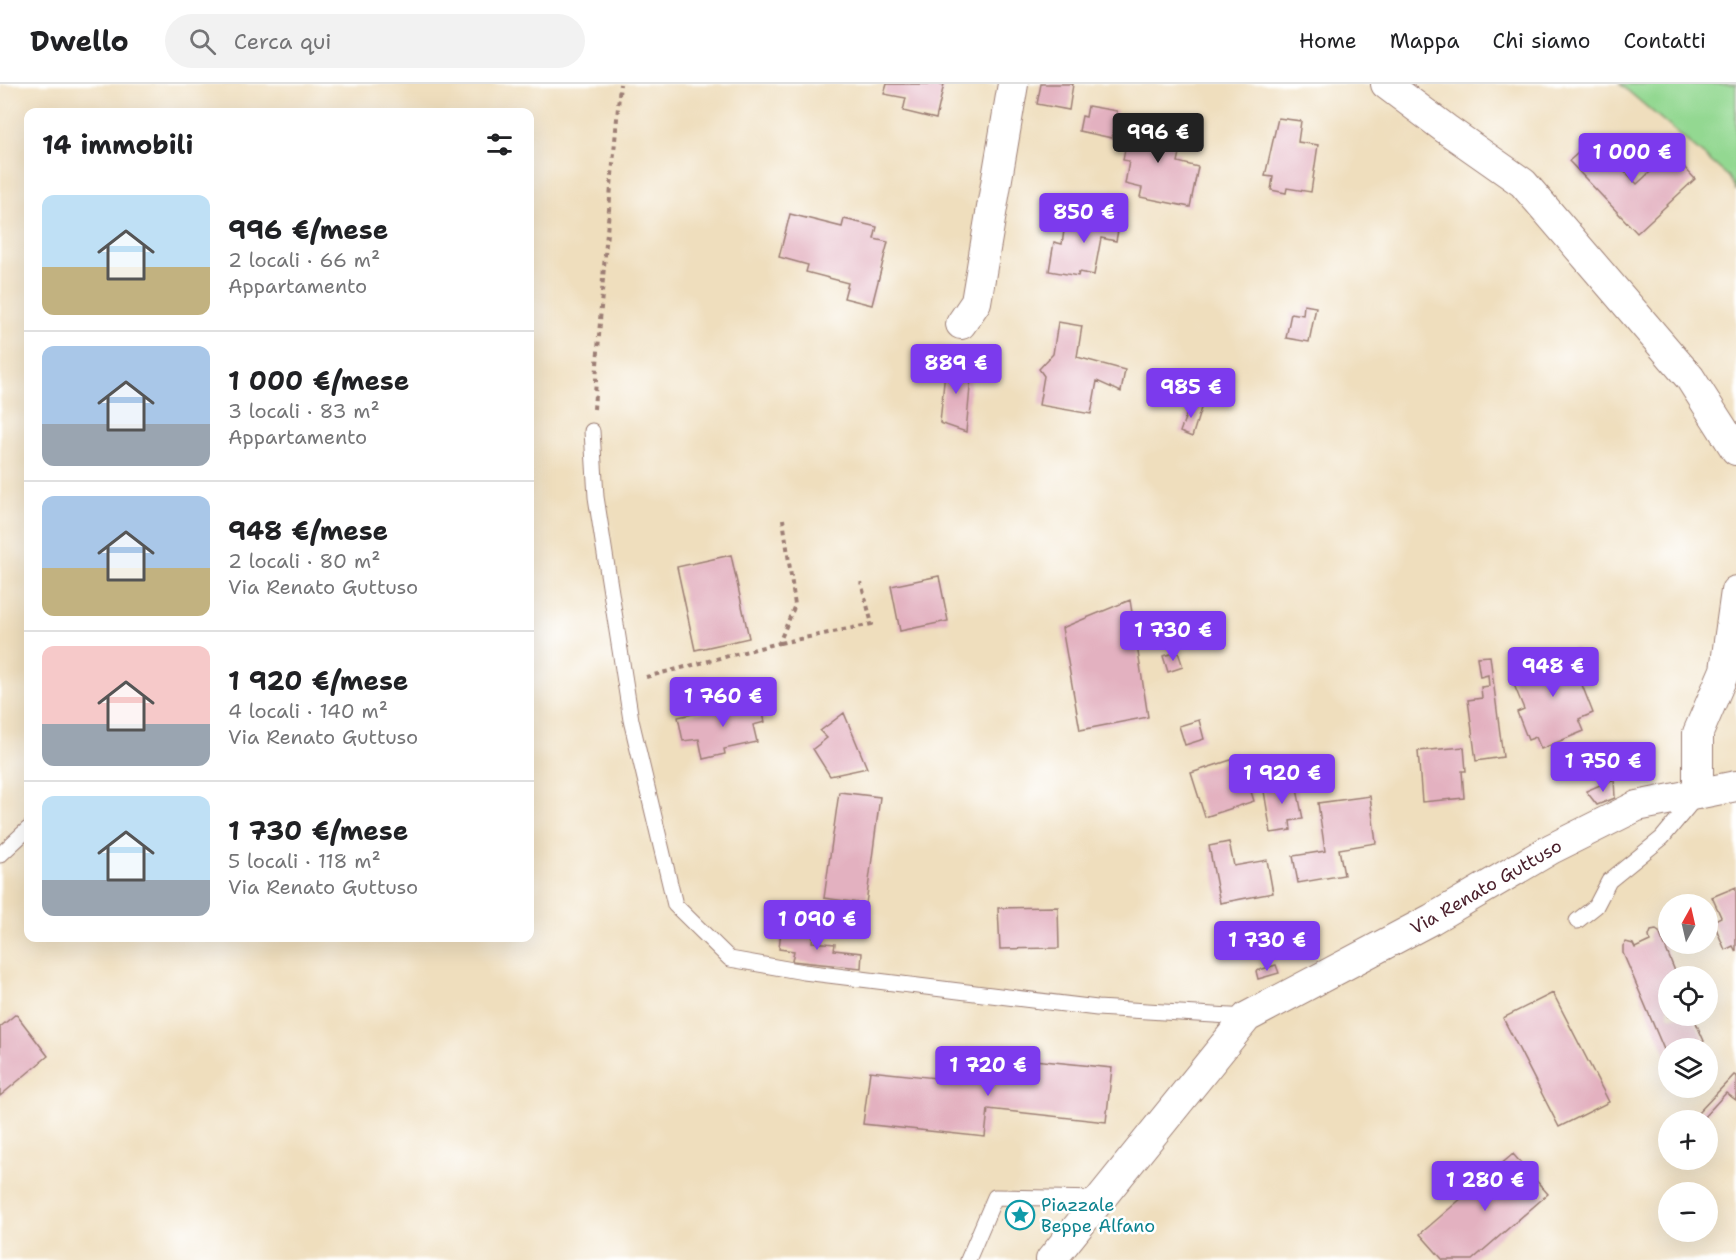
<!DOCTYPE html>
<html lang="it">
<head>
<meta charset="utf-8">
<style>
  :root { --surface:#fff; --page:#f2f2f2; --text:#202124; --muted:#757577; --line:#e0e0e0; --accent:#7c3aed }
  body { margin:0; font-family:"Shantell Sans",sans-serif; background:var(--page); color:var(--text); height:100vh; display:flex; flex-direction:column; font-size:22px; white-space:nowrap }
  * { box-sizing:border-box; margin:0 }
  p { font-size:20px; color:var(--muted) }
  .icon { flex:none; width:33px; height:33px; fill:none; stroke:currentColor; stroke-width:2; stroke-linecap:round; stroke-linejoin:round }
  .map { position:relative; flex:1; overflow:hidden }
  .panel { position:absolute; left:24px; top:24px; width:510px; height:834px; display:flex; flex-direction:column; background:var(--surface); border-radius:12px; box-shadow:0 6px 24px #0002 }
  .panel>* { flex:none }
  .needle { width:39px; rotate:8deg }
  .controls { position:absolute; left:1658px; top:810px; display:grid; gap:12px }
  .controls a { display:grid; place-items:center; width:60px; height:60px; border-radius:50%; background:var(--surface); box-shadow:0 6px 24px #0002; font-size:30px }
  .price { position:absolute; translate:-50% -51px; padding:0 14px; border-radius:6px; background:var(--accent); color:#fff; font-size:20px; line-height:39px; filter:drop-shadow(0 2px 3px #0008) }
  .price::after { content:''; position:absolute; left:50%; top:36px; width:18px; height:14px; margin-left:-9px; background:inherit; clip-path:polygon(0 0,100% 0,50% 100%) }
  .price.current { background:#222; color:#fff }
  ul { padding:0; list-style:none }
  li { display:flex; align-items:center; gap:18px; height:150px; padding:0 18px }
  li+li { border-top:2px solid var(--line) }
  li span { display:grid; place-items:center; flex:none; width:168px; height:120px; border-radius:12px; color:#555 }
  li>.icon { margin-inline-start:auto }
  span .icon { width:72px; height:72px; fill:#fffc; stroke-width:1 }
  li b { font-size:26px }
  h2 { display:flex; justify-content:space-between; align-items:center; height:72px; padding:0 18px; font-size:26px }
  header { display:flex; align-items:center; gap:36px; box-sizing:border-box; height:84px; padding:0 30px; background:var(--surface); border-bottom:2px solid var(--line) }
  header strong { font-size:28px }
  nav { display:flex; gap:33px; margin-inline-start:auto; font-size:21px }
  .search { width:420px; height:54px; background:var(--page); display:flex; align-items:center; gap:15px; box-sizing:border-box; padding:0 21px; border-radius:33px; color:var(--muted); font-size:22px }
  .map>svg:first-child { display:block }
  .green { fill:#93d891; stroke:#6e7c5e; stroke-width:1.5 }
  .building { fill:#e3b1c0 }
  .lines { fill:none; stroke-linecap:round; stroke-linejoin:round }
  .lane-casing { stroke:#9c7e74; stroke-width:17 }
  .street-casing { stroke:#9c7e74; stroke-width:32 }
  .path { stroke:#9c7e74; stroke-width:4; stroke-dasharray:4.5 4.5; stroke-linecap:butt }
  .lane { stroke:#fff; stroke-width:15 }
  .street { stroke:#fff; stroke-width:30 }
  .labels { text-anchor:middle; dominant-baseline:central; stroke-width:5; stroke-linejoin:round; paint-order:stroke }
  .street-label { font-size:18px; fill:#4a1f2b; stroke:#fff }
  .culture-label { font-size:18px; fill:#0d838f; stroke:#fff; text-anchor:start }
</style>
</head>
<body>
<header>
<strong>Dwello</strong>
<div class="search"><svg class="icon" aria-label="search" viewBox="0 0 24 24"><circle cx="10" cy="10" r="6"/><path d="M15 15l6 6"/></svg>Cerca qui</div>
<nav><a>Home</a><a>Mappa</a><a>Chi siamo</a><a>Contatti</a></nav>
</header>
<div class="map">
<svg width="1736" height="1176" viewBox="0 0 1736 1176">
  <rect width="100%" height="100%" fill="#fff"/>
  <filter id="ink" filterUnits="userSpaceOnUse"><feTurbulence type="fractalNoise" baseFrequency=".0167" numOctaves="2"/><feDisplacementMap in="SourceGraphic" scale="12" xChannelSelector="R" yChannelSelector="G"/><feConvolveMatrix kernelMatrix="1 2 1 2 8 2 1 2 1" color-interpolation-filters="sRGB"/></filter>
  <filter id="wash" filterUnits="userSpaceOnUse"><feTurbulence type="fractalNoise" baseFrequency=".008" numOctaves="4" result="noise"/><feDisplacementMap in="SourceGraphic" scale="24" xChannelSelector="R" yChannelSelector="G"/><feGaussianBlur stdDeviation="1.35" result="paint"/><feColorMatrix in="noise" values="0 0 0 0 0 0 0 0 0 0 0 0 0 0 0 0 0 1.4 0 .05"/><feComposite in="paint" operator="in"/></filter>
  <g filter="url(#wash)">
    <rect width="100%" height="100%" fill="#efdebd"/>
    <!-- green -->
    <path class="green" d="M1620,0H1736V107L1729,93Z"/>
    <g id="blocks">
      <!-- building -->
      <path class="building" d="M887,0H944L936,35L903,27L906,14L884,10Z
        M1041,0H1073L1069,26L1037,20Z
        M1088,22L1117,27L1112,54L1079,47L1082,32L1086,33Z
        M1136,32L1177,40L1172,68L1180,69L1178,78L1198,83L1190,123L1140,113L1142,104L1125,100L1129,77L1123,76L1127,54L1131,55Z
        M1278,34L1301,37L1298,58L1318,61L1311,108L1287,104L1286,109L1271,106L1273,93L1265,92Z
        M1594,55L1637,100L1671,69L1695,95L1637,149L1569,77Z
        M1089,124L1121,131L1116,157L1101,154L1094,191L1079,188L1078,192L1049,187L1054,158L1062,160L1065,140L1085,143Z
        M790,130L842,143L844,135L877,143L874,155L888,158L872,221L844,214L848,199L806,188L808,181L779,173Z
        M1304,221L1316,223L1309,258L1286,254L1291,229L1303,231Z
        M1058,238L1082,242L1077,273L1125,286L1121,308L1097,297L1091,330L1039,321L1044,292L1039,285L1053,270Z
        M946,277L972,281L966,348L940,339Z
        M1191,317L1202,321L1192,353L1180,348Z
        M731,471L749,554L695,566L677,483Z
        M939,492L948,537L900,547L891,502Z
        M1130,516L1148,633L1080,646L1062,544Z
        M1575,564L1590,598L1582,601L1593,629L1579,635L1584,647L1541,665L1536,653L1528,656L1517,628L1524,625L1510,591Z
        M1178,568L1183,583L1168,588L1163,572Z
        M1490,572L1503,673L1476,677L1468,616L1482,614L1481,603L1489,602L1488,591L1480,593L1477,573Z
        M760,616L765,638L753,641L757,658L724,665L725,670L703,675L699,655L683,657L678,633Z
        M844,629L867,684L830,692L813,665L827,654L820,647Z
        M1199,636L1204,655L1185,661L1179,642Z
        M1464,663L1466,687H1462L1464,714L1422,718L1418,667Z
        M1240,673L1254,717L1205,733L1191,689Z
        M1295,695L1303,735L1290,737L1291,746L1271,749L1263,701Z
        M1614,695L1615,714L1597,721L1586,707Z
        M839,708L880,713L866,820L824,814Z
        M1370,712L1376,759L1339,765L1344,791L1298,799L1293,772L1325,767L1318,719Z
        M1229,758L1234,782L1267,776L1273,809L1220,819L1209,762Z
        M1736,803V868L1733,862L1725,866L1713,837L1721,833L1712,813Z
        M1058,823L1059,864L1000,865L998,824Z
        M781,846L813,850L812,858L835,860L834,866L862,869L861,884L792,877L794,867L779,865Z
        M1656,846L1659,848L1677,892H1668V932H1693L1704,957L1686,964H1668V975L1623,869V862L1626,858L1633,860L1635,864L1650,857L1649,852L1651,847Z
        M1276,881L1279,889L1258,895L1256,887Z
        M1553,909L1609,1018L1559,1043L1503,934Z
        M16,930L48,972L0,1012V943Z
        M995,972L1112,984L1106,1038L988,1025L985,1053L863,1040L870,987L993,1000Z
        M1734,991L1736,992V1016L1726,1009L1703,1034L1697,1030Z
        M1513,1070L1548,1110L1472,1176H1443L1420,1150Z"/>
    </g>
  </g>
  <g filter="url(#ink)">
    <use href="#blocks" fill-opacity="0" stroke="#9c7e74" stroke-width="1.5"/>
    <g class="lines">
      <!-- lane casing -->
      <g class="lane-casing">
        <path id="lane" d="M592,347L596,413L631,636L675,821L730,875L804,888L1097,924L1247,933
          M0,771L28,745
          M1577,837L1596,822L1609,797L1662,754L1696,713
          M968,1176L995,1113L1100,1115"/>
      </g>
      <!-- street casing -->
      <g class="street-casing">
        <path id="street" d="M1386,0L1446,45L1523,99L1690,294L1736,366
          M961,240L976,218L1013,0
          M1698,710V649L1725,586L1736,507
          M1051,1176L1247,933L1432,835L1551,765L1637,722L1736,702"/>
      </g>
      <!-- path -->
      <path class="path" d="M594,325L603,194L620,0
        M780,559L872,540L861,498
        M646,593L779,559L795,521L783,435"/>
      <!-- lane -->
      <use href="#lane" class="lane"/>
      <!-- street -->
      <use href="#street" class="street"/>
    </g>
  </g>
  <!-- icons -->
  <defs>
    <g id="sight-ring" transform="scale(1.5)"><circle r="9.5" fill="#fff" stroke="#0f9aa8" stroke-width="1.5"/><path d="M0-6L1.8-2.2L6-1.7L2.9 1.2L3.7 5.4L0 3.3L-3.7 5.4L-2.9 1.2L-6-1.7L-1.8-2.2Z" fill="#0f9aa8"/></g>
  </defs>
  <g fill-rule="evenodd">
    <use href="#sight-ring" x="1020" y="1131"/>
  </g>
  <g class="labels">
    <!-- street labels -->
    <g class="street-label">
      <text transform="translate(1486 803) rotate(-30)">Via Renato Guttuso</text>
    </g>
    <!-- culture labels -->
    <g class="culture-label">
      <text x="1041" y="1121">Piazzale<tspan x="1041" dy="21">Beppe Alfano</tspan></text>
    </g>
  </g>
</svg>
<div class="controls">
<a><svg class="needle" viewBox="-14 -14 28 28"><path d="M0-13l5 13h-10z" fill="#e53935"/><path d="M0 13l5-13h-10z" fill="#757577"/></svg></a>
<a><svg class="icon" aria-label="locate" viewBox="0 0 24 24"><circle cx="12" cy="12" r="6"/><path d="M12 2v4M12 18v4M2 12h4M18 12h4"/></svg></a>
<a><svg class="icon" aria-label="layers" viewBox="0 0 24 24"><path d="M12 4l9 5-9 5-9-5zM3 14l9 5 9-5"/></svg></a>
<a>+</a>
<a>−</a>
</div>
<b class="price current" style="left:1158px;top:80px">996 €</b>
<b class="price" style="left:1632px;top:100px">1 000 €</b>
<b class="price" style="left:1084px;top:160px">850 €</b>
<b class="price" style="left:956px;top:311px">889 €</b>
<b class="price" style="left:1191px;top:335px">985 €</b>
<b class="price" style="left:1173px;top:578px">1 730 €</b>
<b class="price" style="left:1553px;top:614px">948 €</b>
<b class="price" style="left:723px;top:644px">1 760 €</b>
<b class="price" style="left:1603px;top:709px">1 750 €</b>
<b class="price" style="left:1282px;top:721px">1 920 €</b>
<b class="price" style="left:817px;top:867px">1 090 €</b>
<b class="price" style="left:1267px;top:888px">1 730 €</b>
<b class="price" style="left:988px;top:1013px">1 720 €</b>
<b class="price" style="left:1485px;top:1128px">1 280 €</b>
<section class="panel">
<h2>14 immobili<svg class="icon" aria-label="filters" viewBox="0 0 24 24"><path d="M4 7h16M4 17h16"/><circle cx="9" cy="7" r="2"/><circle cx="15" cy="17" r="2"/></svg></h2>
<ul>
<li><span style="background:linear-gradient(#bfe0f5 60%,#c2b280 0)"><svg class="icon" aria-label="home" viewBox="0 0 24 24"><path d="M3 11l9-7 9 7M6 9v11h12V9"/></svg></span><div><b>996 €/mese</b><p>2 locali · 66 m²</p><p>Appartamento</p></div></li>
<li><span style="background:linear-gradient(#a9c7e8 65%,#9aa5b1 0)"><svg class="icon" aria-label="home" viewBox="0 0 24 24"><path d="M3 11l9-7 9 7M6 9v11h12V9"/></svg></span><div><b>1 000 €/mese</b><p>3 locali · 83 m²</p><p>Appartamento</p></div></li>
<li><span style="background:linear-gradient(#a9c7e8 60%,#c2b280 0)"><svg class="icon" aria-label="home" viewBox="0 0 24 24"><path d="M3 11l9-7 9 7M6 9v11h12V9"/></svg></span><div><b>948 €/mese</b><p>2 locali · 80 m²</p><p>Via Renato Guttuso</p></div></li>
<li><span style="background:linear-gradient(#f6c9c9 65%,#9aa5b1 0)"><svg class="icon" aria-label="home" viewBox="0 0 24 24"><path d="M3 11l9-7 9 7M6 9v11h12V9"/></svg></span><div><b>1 920 €/mese</b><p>4 locali · 140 m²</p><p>Via Renato Guttuso</p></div></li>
<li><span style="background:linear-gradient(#bfe0f5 70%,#9aa5b1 0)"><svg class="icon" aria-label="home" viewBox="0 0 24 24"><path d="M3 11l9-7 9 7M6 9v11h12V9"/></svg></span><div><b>1 730 €/mese</b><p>5 locali · 118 m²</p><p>Via Renato Guttuso</p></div></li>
</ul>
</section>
</div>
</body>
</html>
